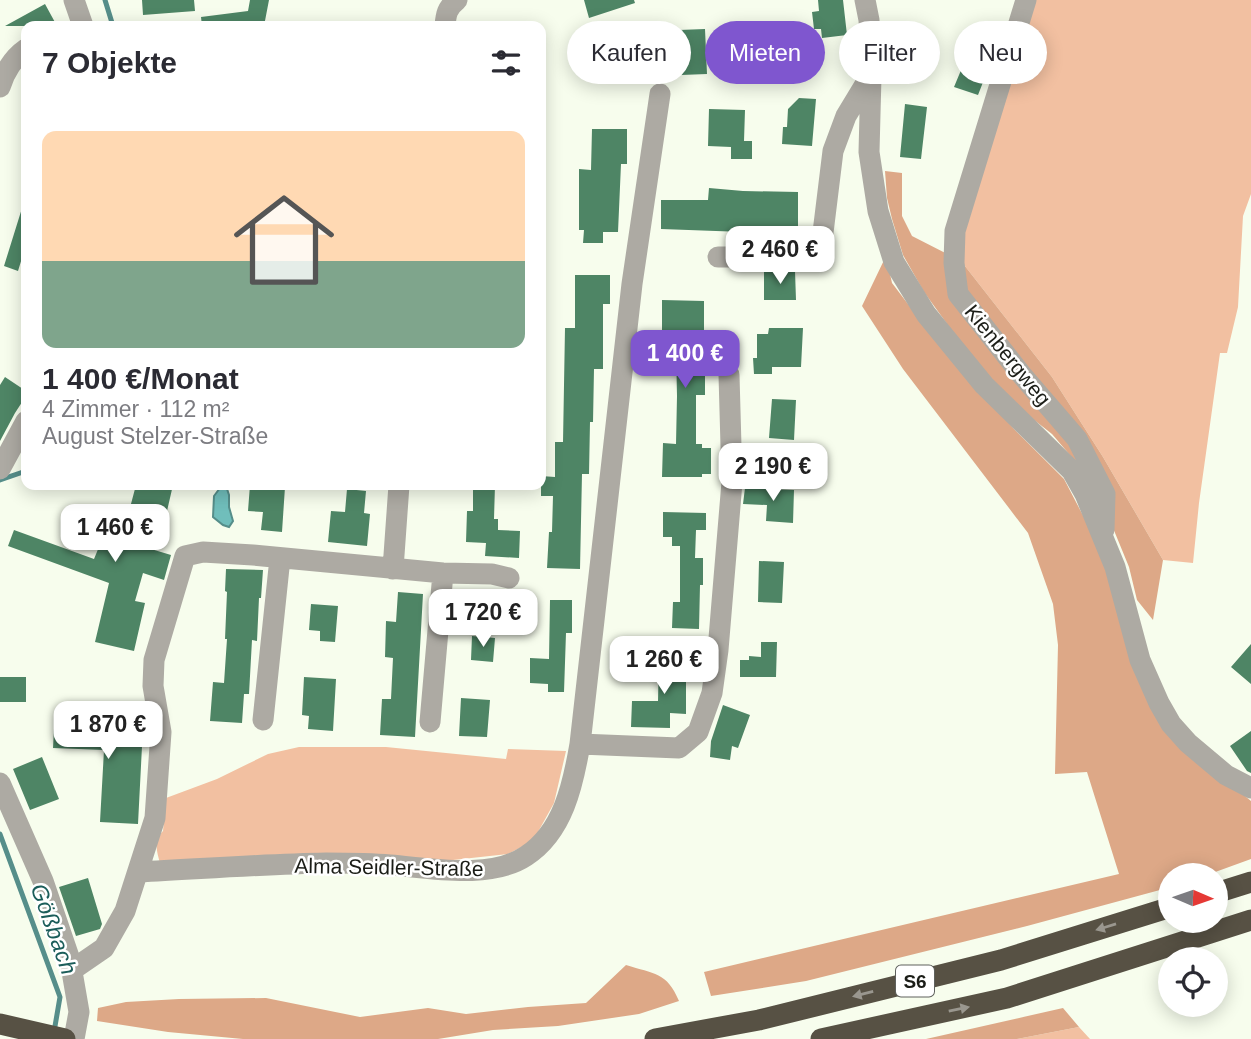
<!DOCTYPE html>
<html lang="de">
<head>
<meta charset="utf-8">
<style>
  :root { --surface:#fff; --page:#f7f7f7; --text:#2b2b33; --muted:#7c7c81; --line:#e1e1e2; --accent:#7f56cf }
  body { margin:0; font-family:Helvetica,sans-serif; background:var(--page); color:var(--text); height:100vh; display:flex; flex-direction:column; font-size:26px; white-space:nowrap }
  * { box-sizing:border-box; margin:0 }
  p { font-size:23px; color:var(--muted) }
  .icon { flex:none; width:38px; height:38px; fill:none; stroke:currentColor; stroke-width:2; stroke-linecap:round; stroke-linejoin:round }
  .map { position:relative; flex:1; overflow:hidden }
  .side { position:absolute; left:21px; top:21px; width:525px; height:469px; display:flex; flex-direction:column; background:var(--surface); border-radius:14px; box-shadow:0 4px 18px #0003 }
  .side>* { flex:none }
  .banner { position:absolute; left:567px; top:21px; width:578px; height:63px; display:flex; gap:14px }
  .needle { width:46px; rotate:92deg }
  .tools { position:absolute; left:1158px; top:863px; display:grid; gap:14px }
  .tools a { display:grid; place-items:center; width:70px; height:70px; border-radius:50%; background:var(--surface); box-shadow:0 4px 18px #0003; font-size:35px }
  .price { position:absolute; translate:-50% -60px; padding:0 16px; border-radius:14px; background:#fff; color:#222; font-size:23px; line-height:46px; filter:drop-shadow(0 2px 4px #0008) }
  .price::after { content:''; position:absolute; left:50%; top:42px; width:21px; height:16px; margin-left:-10px; background:inherit; clip-path:polygon(0 0,100% 0,50% 100%) }
  .price.current { background:var(--accent); color:#fff }
  ul { padding:0; list-style:none }
  li { display:grid; align-content:center; gap:14px; height:371px; padding:0 21px }
  li+li { border-top:2px solid var(--line) }
  li span { display:grid; place-items:center; height:217px; border-radius:14px; color:#555 }
  li>.icon { margin-inline-start:auto }
  span .icon { width:126px; height:126px; fill:#fffc; stroke-width:1 }
  li b { font-size:30px }
  h2 { display:flex; justify-content:space-between; align-items:center; height:84px; padding:0 21px; font-size:30px }
  .pill { padding:0 24px; border-radius:32px; background:var(--surface); box-shadow:0 4px 18px #0003; font-size:24px; line-height:63px }
  .pill.current { background:var(--accent); color:#fff }
  .map>svg:first-child { display:block }
  .green { fill:#f2c0a1 }
  .forest { fill:#dda887 }
  .water { fill:#70bebb; stroke:#568e8a; stroke-width:2 }
  .lines { fill:none; stroke-linecap:round; stroke-linejoin:round }
  .stream { stroke:#568e8a; stroke-width:5 }
  .building { fill:#4e8565 }
  .minor { stroke:#adaaa3; stroke-width:21 }
  .highway { stroke:#575144; stroke-width:21 }
  .oneway { fill:#9a978f }
  .labels { text-anchor:middle; dominant-baseline:central; stroke-width:5; stroke-linejoin:round; paint-order:stroke }
  .shield { fill:#fff; stroke:#5f615d; stroke-width:2 }
  .shield-label { font-size:19px; font-weight:bold; fill:#1b1d17 }
  .street-label { font-size:21px; fill:#1b1d17; stroke:#fff }
  .water-label { font-size:23px; font-style:italic; fill:#1b5d5a; stroke:#fff }
</style>
</head>
<body>
<div class="map">
<svg width="1251" height="1039" viewBox="0 0 1251 1039">
  <rect width="100%" height="100%" fill="#f7fded"/>
  <!-- green -->
  <path class="green" d="M1033,0H1251V194L1243,216L1238,307L1227,353H1220L1199,503L1193,563L1163,560L1103,457L1052,377L961,261L960,232Z
    M299,747H386L506,759L508,749L566,751L554,803L533,841L508,854L453,860L160,863C157,852 153,841 163,831L166,798L217,779L268,754Z
    M1079,1027L1090,1039H1017Z"/>
  <!-- forest -->
  <path class="forest" d="M885,171L902,173V216L912,236L961,261L1052,377L1103,457L1163,560L1153,620L1137,600L1129,567L1113,528L1075,461L1052,434L1015,405L984,375L924,292L903,255L892,219L887,198Z
    M886,256L892,283L917,316L1014,429L1064,479L1089,527L1113,584L1133,662L1228,782L1251,801V859L1207,875H1171V887L1027,926L806,981L711,996L704,972L1119,874L1087,772L1055,774L1058,645L1053,604L1028,533L903,369L862,306Z
    M626,965C654,974 667,972 679,1001L639,1014L558,1026L493,1030L438,1039H243L168,1032L97,1021L98,1008L126,1002L179,999L266,998L360,1017L428,1008L466,1014L528,1007L586,1003Z
    M1063,1008L1079,1027L1017,1039H926Z"/>
  <!-- water -->
  <path class="water" d="M220,488L227,489L229,495V507L233,521L229,527L223,525L213,517L214,496Z"/>
  <g class="lines">
    <!-- stream -->
    <path class="stream" d="M105,0L113,26
      M0,480L26,471
      M0,834L60,997L54,1032"/>
  </g>
  <!-- building -->
  <path class="building" d="M142,0H194L195,11L143,15Z
    M250,0H269L264,26H202L201,17L248,11Z
    M584,0H634L635,3L589,18Z
    M818,0H843L847,35L822,38L821,29H814L812,12L819,11Z
    M45,4L57,26H5Z
    M760,22L783,24L780,64L764,62V53H757Z
    M705,29L707,74L681,75L680,64H674L673,44H680L679,30Z
    M964,63L987,72L978,95L954,87Z
    M799,98L816,99L812,146L782,144L783,127H787L788,109Z
    M905,104L927,107L921,159L900,157Z
    M709,109L745,110L744,141H752V159H731V147L708,146Z
    M592,129H627V164H621L618,232H603V243H583L584,230H579V169L591,170Z
    M709,188L743,191L798,192V236H768V233L661,229V200H708Z
    M23,205L26,206V245L18,271L4,266Z
    M764,271H795L796,300H764Z
    M575,275H610V304H603V369H594L593,422H590L589,474H582L580,569L547,568L549,532H552L553,496H541V476L555,477V442H563L565,328H575Z
    M662,300L704,301V337L690,336V373H705V395H696V444H702V448H711V474H702V477H662L663,443L676,444L677,396L676,349H666V333H662Z
    M769,328H803L801,367H772V374H754L753,358H757V334H768Z
    M5,377L26,391V396L15,413L0,441V385Z
    M772,399L796,400L794,440L769,438Z
    M136,485H173L167,511L156,508L141,546L171,555L164,580L143,573L135,601L145,603L134,651L95,642L109,583L8,546L14,530L94,559L113,513L127,519Z
    M250,485L285,487L282,532L261,530L263,512L248,511Z
    M473,485H495L494,519H498V530L520,531L519,558L485,556L486,543L466,542L467,511H473Z
    M745,488L794,490L793,523L766,521L767,505L743,504Z
    M347,489L366,491L364,513L370,514L367,546L328,542L331,511L345,512Z
    M663,512L706,513V530H696L695,558H703V585H700L699,629L672,628L673,602H680V546H672V537H663Z
    M759,561L784,562L782,603L758,602Z
    M226,569L263,570L261,598H259L257,641L252,640L249,694H244L242,723L210,721L213,682L224,683L227,639H225L227,592L225,591Z
    M398,592L423,594L415,737L380,735L382,699H391L393,658L385,657L386,621L396,622Z
    M550,600H572V633H566L564,692H548V684L530,683V658L549,659Z
    M311,604L338,606L335,642L320,641V631L309,630Z
    M472,636L495,638L493,662L471,660Z
    M761,642H777L776,677H740V660H749V656L761,657Z
    M1251,644V684L1231,667Z
    M659,655L686,656V714L670,713V728L631,727L632,701H658Z
    M0,677H26V702H0Z
    M304,677L336,679L333,731L308,729L309,716L302,715Z
    M461,698L490,700L487,737L459,736Z
    M723,705L750,715L738,748L732,746L730,760L710,757L711,741Z
    M55,709L83,711V722L143,727L138,824L100,822L104,750L53,748Z
    M1251,731V773L1247,771L1230,746Z
    M42,757L59,799L30,810L13,769Z
    M88,878L102,924L100,929L76,936L59,887Z"/>
  <g class="lines">
    <!-- minor -->
    <path class="minor" d="M74,0L83,26
      M865,0L869,20L871,76L869,152L878,211L894,262L926,314L984,385L1072,471L1085,494L1115,567L1140,660L1159,703L1171,724L1188,743L1226,775L1251,788
      M1026,0L955,231L954,263L958,294L1021,374L1077,439L1105,494L1104,530
      M445,26C446,14 447,8 457,0
      M0,87C5,71 13,58 26,49
      M718,257H820L833,151L846,116L869,78
      M0,469L26,421
      M393,569L399,485
      M263,720L280,558
      M430,722L443,573
      M580,744L679,748L698,732L712,693L718,650L732,482L729,375
      M0,783L43,881L70,960L79,1012L74,1039
      M139,872C201,869 263,864 326,863C347,863 369,863 390,865C430,868 490,880 526,856C563,832 573,785 580,744L632,284L660,94
      M72,970L104,948L125,911L155,818L161,732L153,686L154,660L185,556L203,552L253,555L443,573L492,574L509,578"/>
    <!-- highway -->
    <path class="highway" d="M1216,893L1251,882
      M0,1024L65,1039
      M655,1039L759,1020L1001,960L1171,907
      M821,1039L1007,998L1251,920"/>
  </g>
  <!-- one-way arrows -->
  <defs><path id="oneway-solid" d="M-6-.8H1V-3.2L6.5 0L1 3.2V.8H-6Z" transform="scale(1.75)"/></defs>
  <g class="oneway">
    <use href="#oneway-solid" transform="translate(1106 927) rotate(163)"/>
    <use href="#oneway-solid" transform="translate(863 994) rotate(166)"/>
    <use href="#oneway-solid" transform="translate(959 1009) rotate(-12)"/>
  </g>
  <g class="labels">
    <!-- shield labels -->
    <rect class="shield" x="896" y="965.5" width="38" height="31" rx="5"/>
    <g class="shield-label">
      <text x="915" y="981">S6</text>
    </g>
    <!-- street labels -->
    <g class="street-label">
      <text transform="translate(1008 355) rotate(51)">Kienbergweg</text>
      <text transform="translate(389 867) rotate(1)">Alma Seidler-Straße</text>
    </g>
    <!-- water labels -->
    <g class="water-label">
      <text transform="translate(54 929) rotate(70)">Gößbach</text>
    </g>
  </g>
</svg>
<div class="tools">
<a><svg class="needle" viewBox="-14 -14 28 28"><path d="M0-13l5 13h-10z" fill="#e53935"/><path d="M0 13l5-13h-10z" fill="#7c7c81"/></svg></a>
<a><svg class="icon" aria-label="locate" viewBox="0 0 24 24"><circle cx="12" cy="12" r="6"/><path d="M12 2v4M12 18v4M2 12h4M18 12h4"/></svg></a>
</div>
<b class="price" style="left:780px;top:286px">2 460 €</b>
<b class="price current" style="left:685px;top:390px">1 400 €</b>
<b class="price" style="left:773px;top:503px">2 190 €</b>
<b class="price" style="left:115px;top:564px">1 460 €</b>
<b class="price" style="left:483px;top:649px">1 720 €</b>
<b class="price" style="left:664px;top:696px">1 260 €</b>
<b class="price" style="left:108px;top:761px">1 870 €</b>
<div class="banner">
<a class="pill">Kaufen</a>
<a class="pill current">Mieten</a>
<a class="pill">Filter</a>
<a class="pill">Neu</a>
</div>
<section class="side">
<h2>7 Objekte<svg class="icon" aria-label="filters" viewBox="0 0 24 24"><path d="M4 7h16M4 17h16"/><circle cx="9" cy="7" r="2"/><circle cx="15" cy="17" r="2"/></svg></h2>
<ul>
<li><span style="background:linear-gradient(#ffd9b3 60%,#7fa58c 0)"><svg class="icon" aria-label="home" viewBox="0 0 24 24"><path d="M3 11l9-7 9 7M6 9v11h12V9"/></svg></span><div><b>1 400 €/Monat</b><p>4 Zimmer · 112 m²</p><p>August Stelzer-Straße</p></div></li>
</ul>
</section>
</div>
</body>
</html>
